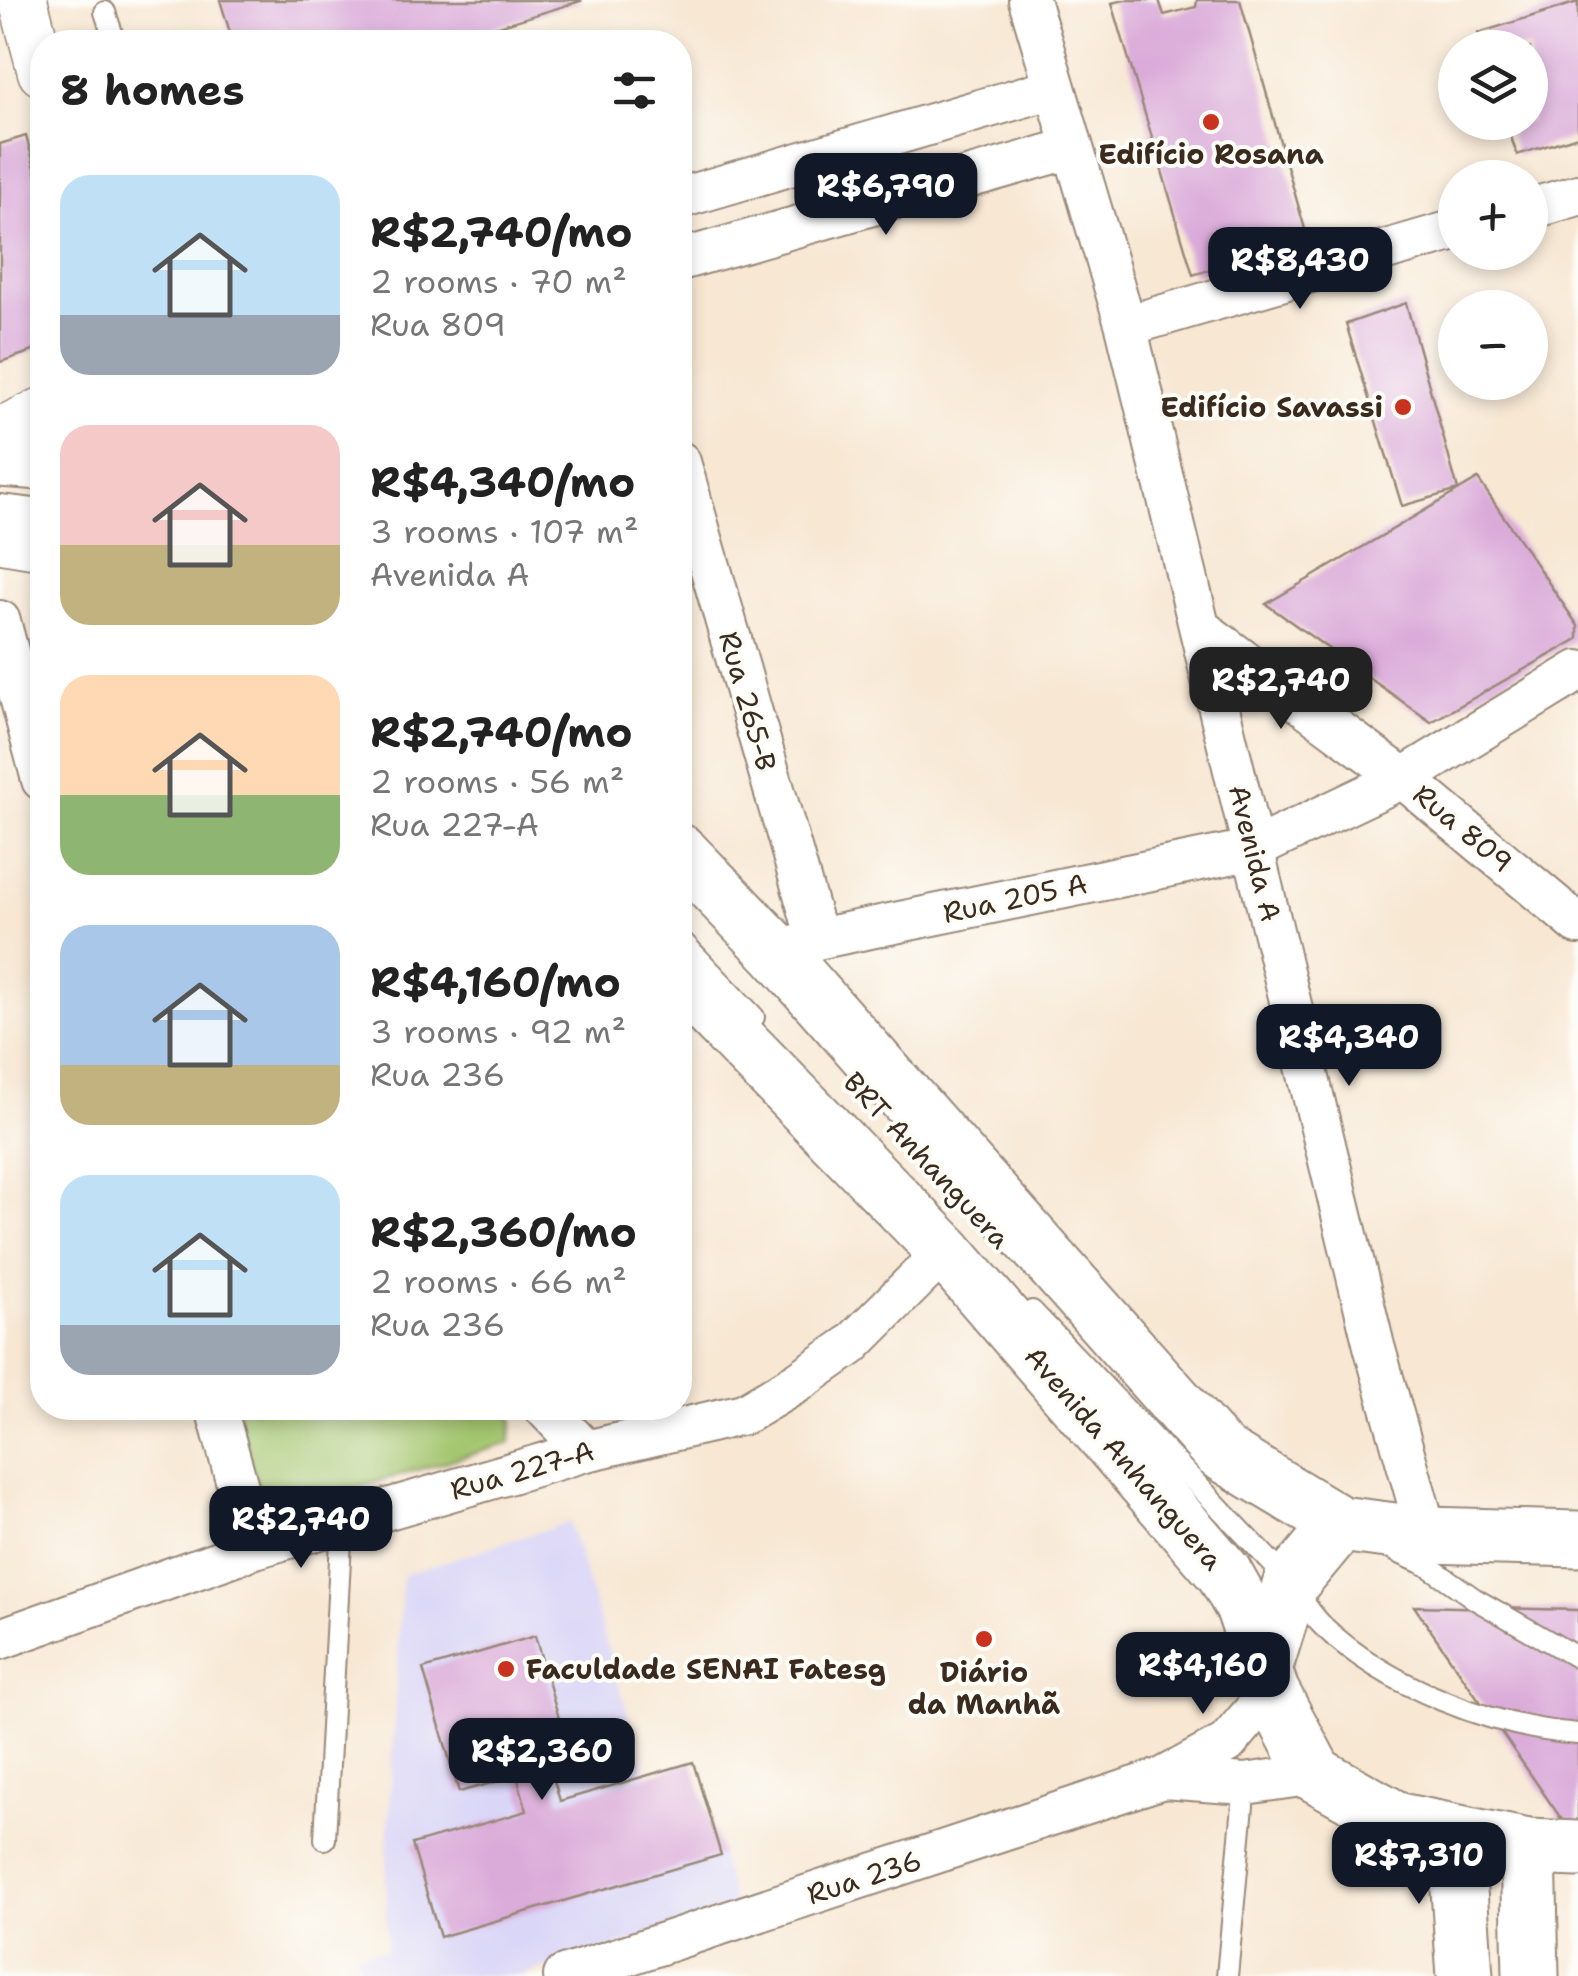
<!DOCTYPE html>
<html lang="en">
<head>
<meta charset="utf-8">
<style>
  :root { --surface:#fff; --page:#f6f6f6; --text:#222; --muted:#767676; --accent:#111827 }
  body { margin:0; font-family:"Shantell Sans",sans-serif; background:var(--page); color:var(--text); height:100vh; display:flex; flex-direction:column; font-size:38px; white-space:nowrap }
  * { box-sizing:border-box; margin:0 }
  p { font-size:32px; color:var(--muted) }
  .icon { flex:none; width:55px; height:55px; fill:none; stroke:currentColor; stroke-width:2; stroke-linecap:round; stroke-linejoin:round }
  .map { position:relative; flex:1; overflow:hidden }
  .sheet { position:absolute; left:30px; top:30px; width:662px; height:1390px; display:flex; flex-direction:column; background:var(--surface); border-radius:40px; box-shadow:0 5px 15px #0003 }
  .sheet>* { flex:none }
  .fabs { position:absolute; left:1438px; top:30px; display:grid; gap:20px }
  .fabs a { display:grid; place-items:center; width:110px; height:110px; border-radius:50%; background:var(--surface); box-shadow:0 5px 15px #0003; font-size:50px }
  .price { position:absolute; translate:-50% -85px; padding:0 22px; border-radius:20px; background:var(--accent); color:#fff; font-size:32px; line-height:65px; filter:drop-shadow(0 2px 5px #0008) }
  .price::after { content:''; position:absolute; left:50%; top:60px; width:30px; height:22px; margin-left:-15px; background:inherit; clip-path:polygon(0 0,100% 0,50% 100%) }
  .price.on { background:#222; color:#fff }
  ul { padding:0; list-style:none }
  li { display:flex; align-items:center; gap:30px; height:250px; padding:0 30px }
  li span { display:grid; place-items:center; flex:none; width:280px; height:200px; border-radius:30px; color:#555 }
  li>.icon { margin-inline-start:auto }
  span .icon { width:120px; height:120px; fill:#fffc; stroke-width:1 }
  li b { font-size:42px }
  h2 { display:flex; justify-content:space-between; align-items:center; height:120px; padding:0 30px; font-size:42px }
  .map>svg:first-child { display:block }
  .built { fill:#dad6f7 }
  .green { fill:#a4c66f; stroke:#707846; stroke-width:2.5 }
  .building { fill:#daaad9 }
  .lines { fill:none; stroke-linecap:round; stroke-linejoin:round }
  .service-casing { stroke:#998878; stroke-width:24 }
  .minor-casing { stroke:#998878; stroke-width:44 }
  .tertiary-casing { stroke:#998878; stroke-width:51 }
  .secondary-casing { stroke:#998878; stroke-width:59 }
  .primary-casing { stroke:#998878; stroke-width:59 }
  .service { stroke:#fff; stroke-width:20 }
  .minor { stroke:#fff; stroke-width:40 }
  .tertiary { stroke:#fff; stroke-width:48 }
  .secondary { stroke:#fff; stroke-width:55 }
  .primary { stroke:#fff; stroke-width:55 }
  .poi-dot { fill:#c8321e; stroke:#fdfcf7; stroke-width:4 }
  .labels { text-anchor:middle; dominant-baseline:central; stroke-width:8; stroke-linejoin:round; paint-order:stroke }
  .poi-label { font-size:28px; font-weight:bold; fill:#3b2a1e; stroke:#fdfcf7 }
  .street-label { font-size:28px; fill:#3b2a1e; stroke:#fdfcf7 }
</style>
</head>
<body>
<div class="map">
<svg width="1578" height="1976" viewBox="0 0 1578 1976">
  <rect width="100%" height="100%" fill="#fdfcf7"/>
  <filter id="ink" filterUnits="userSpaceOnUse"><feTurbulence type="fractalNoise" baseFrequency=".01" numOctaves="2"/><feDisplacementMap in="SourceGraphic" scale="20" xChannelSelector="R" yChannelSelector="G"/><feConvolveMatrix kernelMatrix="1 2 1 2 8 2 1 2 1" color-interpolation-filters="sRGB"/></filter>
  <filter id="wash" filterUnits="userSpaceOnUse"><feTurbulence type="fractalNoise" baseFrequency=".0048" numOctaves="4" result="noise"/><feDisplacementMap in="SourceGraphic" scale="40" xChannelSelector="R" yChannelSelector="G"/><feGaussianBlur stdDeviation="2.25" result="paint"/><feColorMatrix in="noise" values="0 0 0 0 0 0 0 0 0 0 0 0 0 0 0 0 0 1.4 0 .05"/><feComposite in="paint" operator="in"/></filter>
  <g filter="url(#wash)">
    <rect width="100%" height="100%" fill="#f7e7d3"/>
    <!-- built -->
    <path class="built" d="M569,1522L647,1775L693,1762L736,1909L519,1976H361L354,1953L386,1950V1877L402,1575Z"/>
    <!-- green -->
    <path class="green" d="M236,1408H502L513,1419L510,1443L265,1514Z"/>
    <g id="blocks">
      <!-- building -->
      <path class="building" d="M220,0H580L581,1L446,42H233Z
        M1125,0H1159L1164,15L1196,7L1197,0H1240L1308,240L1271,254L1262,230L1235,237L1240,260L1193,275L1112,3Z
        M1578,2V136L1517,155L1506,122H1530V48H1483L1478,33Z
        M26,136L42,193V348L0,362V144Z
        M1406,303L1458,490L1402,506L1346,324Z
        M1478,479L1578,626V639L1431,722L1266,604Z
        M1414,1606L1578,1610V1835L1569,1830Z
        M535,1636L565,1739L544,1745L560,1801L693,1762L721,1855L440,1937L412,1844L527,1811L517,1776L459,1792L423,1669Z"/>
    </g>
  </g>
  <g filter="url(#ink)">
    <use href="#blocks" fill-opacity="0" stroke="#998878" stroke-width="2.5"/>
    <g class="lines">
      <!-- service casing -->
      <g class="service-casing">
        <path id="service" d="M105,12L115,42
          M0,505L42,510
          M680,939L754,1017
          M1032,1311L1291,1583C1301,1598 1311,1615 1324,1627C1386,1686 1493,1728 1578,1734
          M1397,1552L1428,1566L1475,1599L1578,1658
          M325,1839L342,1522
          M1227,1976L1245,1784"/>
      </g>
      <!-- minor casing -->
      <g class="minor-casing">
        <path id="minor" d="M1029,0L1126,326L1374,1346L1427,1535
          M680,198L1054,88
          M1530,209L1578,195
          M680,260L1072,148
          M1126,326L1455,230
          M680,462L817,939
          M0,621L42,780
          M1201,629L1403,778L1578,924
          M776,951L817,939L1254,849L1403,778L1578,671
          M216,1408L255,1548
          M545,1408L586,1451
          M0,1639L255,1548L586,1451L744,1414L798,1382L851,1345L945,1251
          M1163,1778L1245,1784L1315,1774
          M564,1976L1163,1778L1227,1743L1271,1691"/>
      </g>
      <!-- tertiary casing -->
      <g class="tertiary-casing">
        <path id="tertiary" d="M23,0L42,72
          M0,432L42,412"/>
      </g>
      <!-- secondary casing -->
      <g class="secondary-casing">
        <path id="secondary" d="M1455,1833L1465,1976
          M1528,1847L1531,1976"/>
      </g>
      <!-- primary casing -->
      <g class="primary-casing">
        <path id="primary" d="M0,459L42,462
          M0,535L42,542
          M680,852L776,951L1220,1452L1340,1524L1427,1535L1578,1539
          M680,980L945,1251L1224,1573L1244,1609L1271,1691L1315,1774L1399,1821L1528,1847L1578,1849
          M1265,1666L1291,1583L1340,1524"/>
      </g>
      <!-- service -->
      <use href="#service" class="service"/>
      <!-- minor -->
      <use href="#minor" class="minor"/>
      <!-- tertiary -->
      <use href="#tertiary" class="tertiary"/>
      <!-- secondary -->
      <use href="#secondary" class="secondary"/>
      <!-- primary -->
      <use href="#primary" class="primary"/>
    </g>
  </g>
  <!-- markers -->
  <g class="poi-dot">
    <circle cx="1211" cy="122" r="10"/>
    <circle cx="1403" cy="407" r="10"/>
    <circle cx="984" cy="1639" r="10"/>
    <circle cx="506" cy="1669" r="10"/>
  </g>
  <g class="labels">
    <!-- poi labels -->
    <g class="poi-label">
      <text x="1211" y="154">Edifício Rosana</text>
      <text x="1383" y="407" text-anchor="end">Edifício Savassi</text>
      <text x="526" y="1669" text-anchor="start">Faculdade SENAI Fatesg</text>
      <text x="984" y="1672">Diário<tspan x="984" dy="32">da Manhã</tspan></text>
    </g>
    <!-- street labels -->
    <g class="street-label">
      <text transform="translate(748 701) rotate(74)">Rua 265-B</text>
      <text transform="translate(1463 828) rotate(40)">Rua 809</text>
      <text transform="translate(1255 853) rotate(76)">Avenida A</text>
      <text transform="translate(1015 898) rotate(-12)">Rua 205 A</text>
      <text transform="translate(927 1160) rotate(47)">BRT Anhanguera</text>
      <text transform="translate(1124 1458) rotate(49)">Avenida Anhanguera</text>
      <text transform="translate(522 1470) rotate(-16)">Rua 227-A</text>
      <text transform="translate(864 1877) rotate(-18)">Rua 236</text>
    </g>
  </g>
</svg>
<div class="fabs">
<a><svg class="icon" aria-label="layers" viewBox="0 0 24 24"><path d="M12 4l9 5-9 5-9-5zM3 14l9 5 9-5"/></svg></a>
<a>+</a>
<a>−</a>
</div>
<b class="price" style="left:886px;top:238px">R$6,790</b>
<b class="price" style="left:1300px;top:312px">R$8,430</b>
<b class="price on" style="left:1281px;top:732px">R$2,740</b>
<b class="price" style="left:1349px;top:1089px">R$4,340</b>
<b class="price" style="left:301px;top:1571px">R$2,740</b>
<b class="price" style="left:1203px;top:1717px">R$4,160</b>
<b class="price" style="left:542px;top:1803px">R$2,360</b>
<b class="price" style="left:1419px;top:1907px">R$7,310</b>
<section class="sheet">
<h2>8 homes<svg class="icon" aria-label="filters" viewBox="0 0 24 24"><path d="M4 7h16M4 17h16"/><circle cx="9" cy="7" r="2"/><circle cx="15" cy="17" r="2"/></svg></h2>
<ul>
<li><span style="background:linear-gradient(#bfe0f5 70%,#9aa5b1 0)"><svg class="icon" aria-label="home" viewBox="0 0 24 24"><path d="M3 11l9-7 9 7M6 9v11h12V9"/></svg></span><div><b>R$2,740/mo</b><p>2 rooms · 70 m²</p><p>Rua 809</p></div></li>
<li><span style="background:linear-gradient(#f6c9c9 60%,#c2b280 0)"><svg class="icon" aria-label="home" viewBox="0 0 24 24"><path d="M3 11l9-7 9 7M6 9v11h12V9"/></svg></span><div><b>R$4,340/mo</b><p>3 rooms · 107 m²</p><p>Avenida A</p></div></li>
<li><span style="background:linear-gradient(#ffd9b3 60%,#8fb573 0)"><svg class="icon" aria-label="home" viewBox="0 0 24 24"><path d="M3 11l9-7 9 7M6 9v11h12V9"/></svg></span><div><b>R$2,740/mo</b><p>2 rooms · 56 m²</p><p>Rua 227-A</p></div></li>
<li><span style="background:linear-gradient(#a9c7e8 70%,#c2b280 0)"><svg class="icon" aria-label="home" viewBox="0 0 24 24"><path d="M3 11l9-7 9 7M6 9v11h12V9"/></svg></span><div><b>R$4,160/mo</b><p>3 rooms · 92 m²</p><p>Rua 236</p></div></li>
<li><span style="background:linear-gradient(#bfe0f5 75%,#9aa5b1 0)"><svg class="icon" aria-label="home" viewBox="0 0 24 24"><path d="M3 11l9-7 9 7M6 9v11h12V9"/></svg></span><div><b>R$2,360/mo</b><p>2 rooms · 66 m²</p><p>Rua 236</p></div></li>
</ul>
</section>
</div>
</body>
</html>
